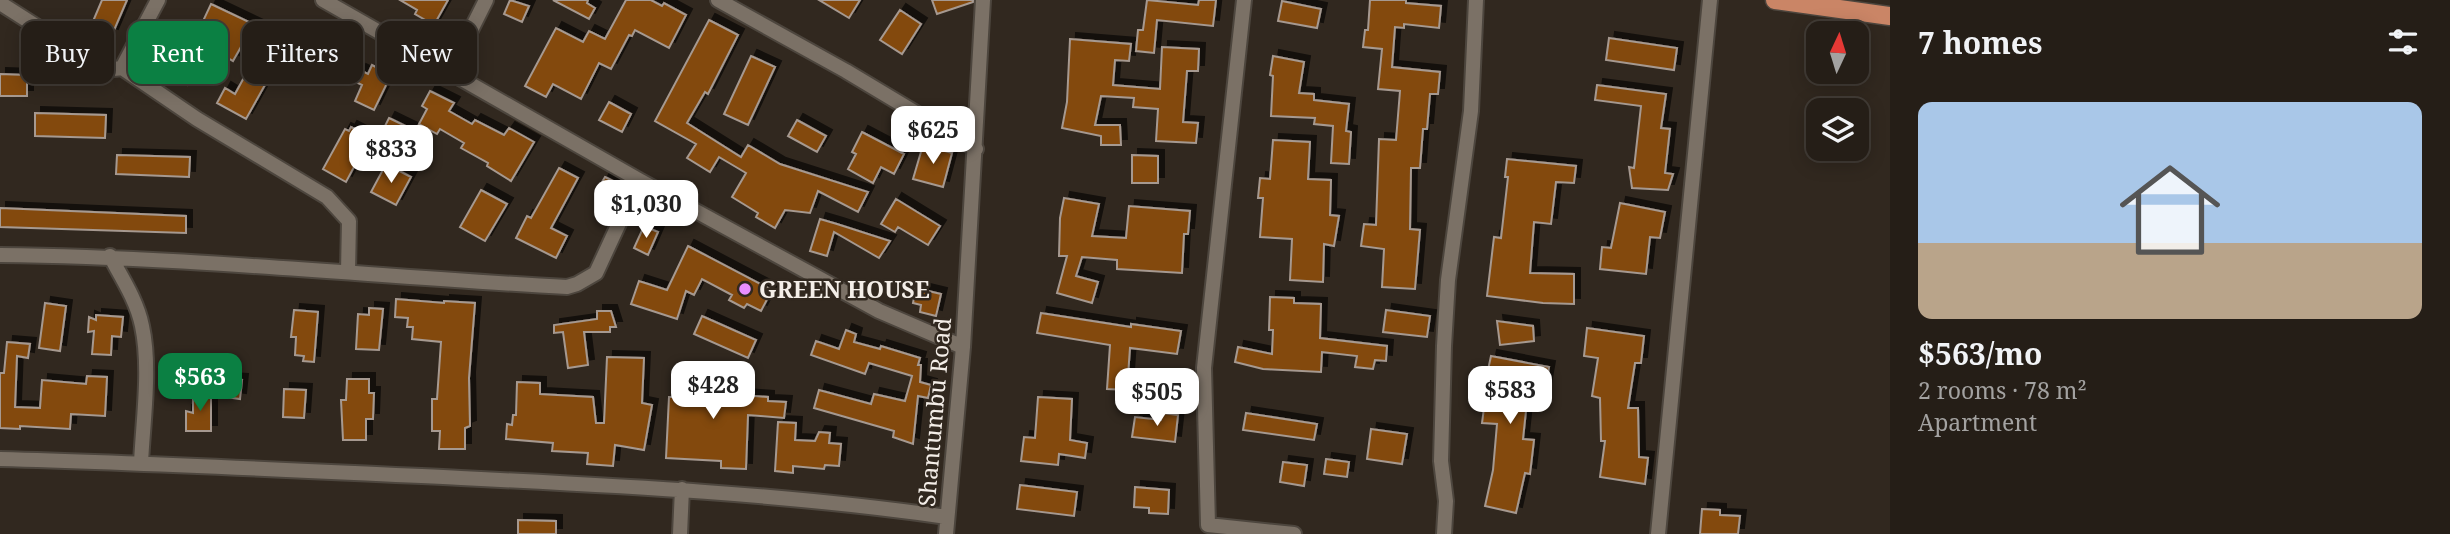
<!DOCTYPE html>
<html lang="en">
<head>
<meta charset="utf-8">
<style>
  :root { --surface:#251e17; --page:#312b24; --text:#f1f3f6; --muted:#a3a2a1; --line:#423c36; --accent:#0b8043 }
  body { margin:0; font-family:"Noto Serif",serif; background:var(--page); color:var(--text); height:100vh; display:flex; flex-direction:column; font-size:26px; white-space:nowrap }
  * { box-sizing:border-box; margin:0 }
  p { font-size:23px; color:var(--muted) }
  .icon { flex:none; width:38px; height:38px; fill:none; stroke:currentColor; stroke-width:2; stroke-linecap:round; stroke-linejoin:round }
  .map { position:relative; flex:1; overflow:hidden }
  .side { display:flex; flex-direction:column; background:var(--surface); width:560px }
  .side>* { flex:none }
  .banner { position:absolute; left:21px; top:21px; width:665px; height:63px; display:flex; gap:14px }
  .needle { width:46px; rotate:4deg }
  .controls { position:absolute; left:1806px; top:21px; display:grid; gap:14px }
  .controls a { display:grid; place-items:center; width:63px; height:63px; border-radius:14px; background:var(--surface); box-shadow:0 4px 18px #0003,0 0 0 2px var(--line); font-size:35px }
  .price { position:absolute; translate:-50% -60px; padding:0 16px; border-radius:14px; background:#fff; color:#222; font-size:23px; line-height:46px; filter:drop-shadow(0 2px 4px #0008) }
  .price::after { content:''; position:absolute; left:50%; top:42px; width:21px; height:16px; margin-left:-10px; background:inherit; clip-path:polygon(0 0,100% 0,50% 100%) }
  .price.on { background:var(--accent); color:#fff }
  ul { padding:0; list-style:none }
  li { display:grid; align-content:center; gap:14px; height:371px; padding:0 28px }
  li span { display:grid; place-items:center; height:217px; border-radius:14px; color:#555 }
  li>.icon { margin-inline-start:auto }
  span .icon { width:126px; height:126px; fill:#fffc; stroke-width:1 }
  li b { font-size:30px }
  h2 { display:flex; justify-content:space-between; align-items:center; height:84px; padding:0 28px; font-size:30px }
  .chip { padding:0 24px; border-radius:14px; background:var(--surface); box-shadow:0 4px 18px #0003,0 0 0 2px var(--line); font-size:24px; line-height:63px }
  .chip.on { background:var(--accent); color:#fff }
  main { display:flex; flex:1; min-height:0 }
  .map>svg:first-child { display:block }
  .building { fill:#834a0f; stroke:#a69990; stroke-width:2; filter:url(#shadow) }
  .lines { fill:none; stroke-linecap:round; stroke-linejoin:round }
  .minor-casing { stroke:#4d463e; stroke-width:18 }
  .major-casing { stroke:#4d463e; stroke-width:21 }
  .minor { stroke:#7b7166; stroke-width:14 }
  .major { stroke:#ca8566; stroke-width:18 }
  .poi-dot { fill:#e98efe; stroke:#31281f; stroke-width:2.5 }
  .labels { text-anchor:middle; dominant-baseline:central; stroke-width:5; stroke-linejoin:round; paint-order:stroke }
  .poi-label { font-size:23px; font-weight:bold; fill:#f4eee8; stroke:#31281f; text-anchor:start }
  .street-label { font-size:23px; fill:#f4eee8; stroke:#31281f }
</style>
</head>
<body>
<main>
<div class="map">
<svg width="1890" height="534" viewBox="0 0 1890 534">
  <defs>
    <filter id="shadow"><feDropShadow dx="6" dy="-6" stdDeviation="0" flood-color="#0009"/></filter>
  </defs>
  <rect width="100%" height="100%" fill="#31281f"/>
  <!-- building -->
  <path class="building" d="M102,0H127L112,35L91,26Z
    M400,0H448L434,25L415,14L417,10Z
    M510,0L529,6L522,22L504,14Z
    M553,0H588L587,3L595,8L589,19Z
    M626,0H651L662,6L664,3L686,15L669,48L635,30L632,36L629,35L611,69L599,63L581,99L553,84L546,97L525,86L556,28L583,42L589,31L605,39Z
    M819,0H860L849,18Z
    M932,0H973V2L937,14Z
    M1147,0L1198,5L1199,0H1216L1213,26L1157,20L1154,53L1136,51L1138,30H1143Z
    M1370,0H1406V3L1441,6L1439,28L1404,24V28L1395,27L1392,67L1440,72L1438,94H1430L1427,129H1423L1420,168H1411L1410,229L1420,230L1415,289L1382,287L1384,249L1361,246L1364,224L1376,225L1379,139L1396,140L1400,91L1378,89L1382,49L1363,47L1365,30H1368Z
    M1282,1L1321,9L1317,28L1278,21Z
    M211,4L291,42L280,64L270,59L274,52L246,38L233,61L195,38Z
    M900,10L921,24L902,54L880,40Z
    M709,20L738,35L708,94L705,92L687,123L741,157L748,145L780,164L868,192L858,212L818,191L810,213L785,210L775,228L756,217L758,213L732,197L746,173L719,157L710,172L687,158L696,144L655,121Z
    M317,33L353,54L344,71L307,50Z
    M1609,38L1677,48L1674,70L1606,60Z
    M1070,39L1131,44L1129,61L1115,60L1113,85L1160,89L1162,47L1199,49L1198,71H1187L1183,122L1198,123L1196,143L1156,141L1158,109L1133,107L1134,98L1101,96L1095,125H1120L1121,145H1101V136L1062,128L1067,102Z
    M751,56L775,67L748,125L724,114Z
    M1273,56L1304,62L1299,93L1314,94V100L1349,104L1346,131L1351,132L1349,164L1331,163L1333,126L1314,124L1315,118L1271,116L1273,76L1270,75Z
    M179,59L197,68L187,85L169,75Z
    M372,65L391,75L374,110L355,101L362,85L354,81L360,70L368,74Z
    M247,72L266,83L246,119L217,103L225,88L235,94Z
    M0,74L27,75V96H0Z
    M1597,85L1666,94L1661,128L1670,129L1665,173L1673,174L1668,190L1632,188L1629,167L1634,168L1641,106L1595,100Z
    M430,91L454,103L449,111L472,124L475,120L504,135L509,128L534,142L511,181L487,166L488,163L461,148L464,143L440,129L437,134L419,124L427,109L422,106Z
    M609,102L631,114L622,132L599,120Z
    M35,113L106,115L105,138L35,136Z
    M389,118L420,133L415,143L384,128Z
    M797,120L826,136L817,152L788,136Z
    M351,127L370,137L346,182L323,169L345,129L349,131Z
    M862,132L904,154L894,174L881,167L873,183L848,169L856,154L852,152Z
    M1273,140L1310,142L1308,179L1331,180L1330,215L1339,216L1334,246L1324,244L1323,282L1290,280L1292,239L1260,237L1263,198H1258L1260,178L1270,179Z
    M923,145L952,153L943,187L913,179Z
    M117,155L190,157L189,177L116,174Z
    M1132,155L1158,156V183H1132Z
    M1507,159L1576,166L1574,183L1556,182L1551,224L1534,222L1530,273L1574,274V304L1543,303L1487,296L1494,237L1501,238L1508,177H1505Z
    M386,164L411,177L396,205L371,192Z
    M559,168L578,178L551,228L567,236L556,258L516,238L527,216L531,218Z
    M605,177L615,182L609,192L599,187Z
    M481,190L507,204L485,241L460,227Z
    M1064,198L1099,204L1092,236L1126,238L1129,206L1190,211L1188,234H1184L1182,273L1117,269V260L1082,257L1076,276L1098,282L1092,303L1057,293L1067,256H1059L1060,218Z
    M896,199L940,226L928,245L898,227L895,232L881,224Z
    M1620,203L1665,212L1660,238L1650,237L1646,274L1600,269L1602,247L1611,248Z
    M0,208L186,216V233L0,227Z
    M820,219L837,224L890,241L879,258L834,232L827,256L810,251Z
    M644,226L658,232L648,255L634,248Z
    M688,246L772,290L761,311L747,304L744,308L729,300L732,295L702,279L694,295L686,291L677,319L631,304L639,281L667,290Z
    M916,288L941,294L936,316L920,312L921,305L913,303Z
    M1270,297L1294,298V303L1321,304L1320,338L1387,346L1386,361L1375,360L1373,369L1355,367L1357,356L1322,352L1321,372L1263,369L1235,362L1238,347L1272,354L1273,330H1269Z
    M396,299L444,303V301L475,303L469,378L470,426L465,428V449H439L440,431H432V399H437L441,342L412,339L413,327H407L408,318L395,317Z
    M45,303L66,306L60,351L39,348Z
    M369,308L383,309L379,350L356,349L358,314L369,315Z
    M294,310L318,312L314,362L303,361L304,356L295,355L296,337H291Z
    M1386,310L1430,316L1427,337L1383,332Z
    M597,311H611L616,327H610V332H584L588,365L568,368L563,332L554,333V325L597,319Z
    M1041,313L1131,327V324L1181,331L1177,354L1130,348L1127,390L1107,389L1110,345L1037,333Z
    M96,315L123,317L121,337L112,336L111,355L92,354L94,331L88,332L89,317L96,320Z
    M702,316L756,340L748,358L694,334Z
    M1497,321L1533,326L1534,341L1500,345Z
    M1587,328L1644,336L1641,363H1635L1628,408H1638L1639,457L1648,458L1645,484L1600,477L1605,441H1601L1600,398L1592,396L1598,358L1584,356Z
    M846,330L856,334L854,342L880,349L881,346L920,358L918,365H921L920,382L931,385L928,398L918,396L913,444L893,437L894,431L814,408L819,390L871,404L874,394L905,401L912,376L869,363L865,374L811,355L816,341L839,349Z
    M7,342L30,344L28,358L17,356L15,407L40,408L42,380L86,384L87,376L107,377L105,416L71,414L70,429L20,426V429L0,428V373H4Z
    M1491,356L1549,367L1544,395L1528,392L1523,439L1534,440L1530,474L1525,473L1516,513L1485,506L1493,470L1497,424L1482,423L1487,385L1485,384Z
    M607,357L644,358L642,403L652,405L644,450L615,445L613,466L587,464L588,453L552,451L553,443L506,439L507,424L512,425L513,415H516L517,382L540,383V394L593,397L596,423H604Z
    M678,370L700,372V378L720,379L719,393L768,397V401L786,402L784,418L748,415L746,469L721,468V461L666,458L669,397H676Z
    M226,379L242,380L240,399L225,397Z
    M347,379H369V393H374L373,419H366V440H343L341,400H346Z
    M284,389L306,390L304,418L283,417Z
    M193,392L211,393V431H186V411L193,413Z
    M1038,397L1072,399L1070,440L1087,443L1085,458L1059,454L1058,465L1021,461L1024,437L1035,438Z
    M1162,413L1178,415L1175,442L1132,437L1135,417L1161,420Z
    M1246,413L1317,424L1314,440L1243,430Z
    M778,422L796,423L795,440L815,441L819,432L830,433L829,443L841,444L839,466L825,465L824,469L793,466V473L775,471Z
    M1371,429L1407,434L1402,464L1367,459Z
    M1326,459L1349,462L1347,477L1324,474Z
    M1283,462L1307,465L1304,486L1280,482Z
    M1020,485L1077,492L1074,516L1017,509Z
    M1135,487L1169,490L1168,514L1149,513V508L1134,507Z
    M1702,509L1720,510V515L1740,516L1738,534H1700Z
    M518,520L556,521V534H518Z"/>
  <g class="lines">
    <!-- minor casing -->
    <g class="minor-casing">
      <path id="minor" d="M323,0L639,180L879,311L963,347
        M718,0L846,71L976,149
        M1244,0L1204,368L1208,525L1294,534
        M0,3L83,56C95,68 104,71 122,68L197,119L327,197L349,221L348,272
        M122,68L158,0
        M450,72L486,0
        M0,255C190,257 378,277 567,287L577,284L596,273L639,180
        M110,256C122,278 137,301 142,326C151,368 143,420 141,463
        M0,459C154,463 307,471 461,478C624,486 786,494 947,517
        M680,534L682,489
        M946,534L963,347L983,0
        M1444,534L1446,501L1441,461L1444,346L1448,280L1471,111L1476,0
        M1658,534L1710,0"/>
    </g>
    <!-- major casing -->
    <g class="major-casing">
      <path id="major" d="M1775,0L1890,16"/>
    </g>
    <!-- minor -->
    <use href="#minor" class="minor"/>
    <!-- major -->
    <use href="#major" class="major"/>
  </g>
  <!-- markers -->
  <circle class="poi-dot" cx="745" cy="289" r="7"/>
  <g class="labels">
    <!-- poi labels -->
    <g class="poi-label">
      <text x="759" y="289">GREEN HOUSE</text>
    </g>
    <!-- street labels -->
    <g class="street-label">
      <text transform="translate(934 412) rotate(-85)">Shantumbu Road</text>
    </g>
  </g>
</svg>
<div class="controls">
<a><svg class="needle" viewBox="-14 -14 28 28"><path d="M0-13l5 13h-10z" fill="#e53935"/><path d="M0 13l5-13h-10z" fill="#a3a2a1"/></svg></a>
<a><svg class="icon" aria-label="layers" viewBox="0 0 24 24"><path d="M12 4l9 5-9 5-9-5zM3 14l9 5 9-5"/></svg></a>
</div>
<b class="price" style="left:933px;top:166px">$625</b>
<b class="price" style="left:391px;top:185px">$833</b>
<b class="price" style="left:646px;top:240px">$1,030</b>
<b class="price on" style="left:200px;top:413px">$563</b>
<b class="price" style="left:713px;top:421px">$428</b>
<b class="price" style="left:1510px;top:426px">$583</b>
<b class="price" style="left:1157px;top:428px">$505</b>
<div class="banner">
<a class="chip">Buy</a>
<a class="chip on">Rent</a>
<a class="chip">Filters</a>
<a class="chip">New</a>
</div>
</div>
<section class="side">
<h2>7 homes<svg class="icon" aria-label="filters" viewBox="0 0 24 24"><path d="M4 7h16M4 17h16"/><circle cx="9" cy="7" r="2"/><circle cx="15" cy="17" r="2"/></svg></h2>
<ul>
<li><span style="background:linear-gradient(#a9c7e8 65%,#b9a48a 0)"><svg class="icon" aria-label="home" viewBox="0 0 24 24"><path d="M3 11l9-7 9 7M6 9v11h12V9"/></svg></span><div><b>$563/mo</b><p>2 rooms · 78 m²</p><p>Apartment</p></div></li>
</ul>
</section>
</main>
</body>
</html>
